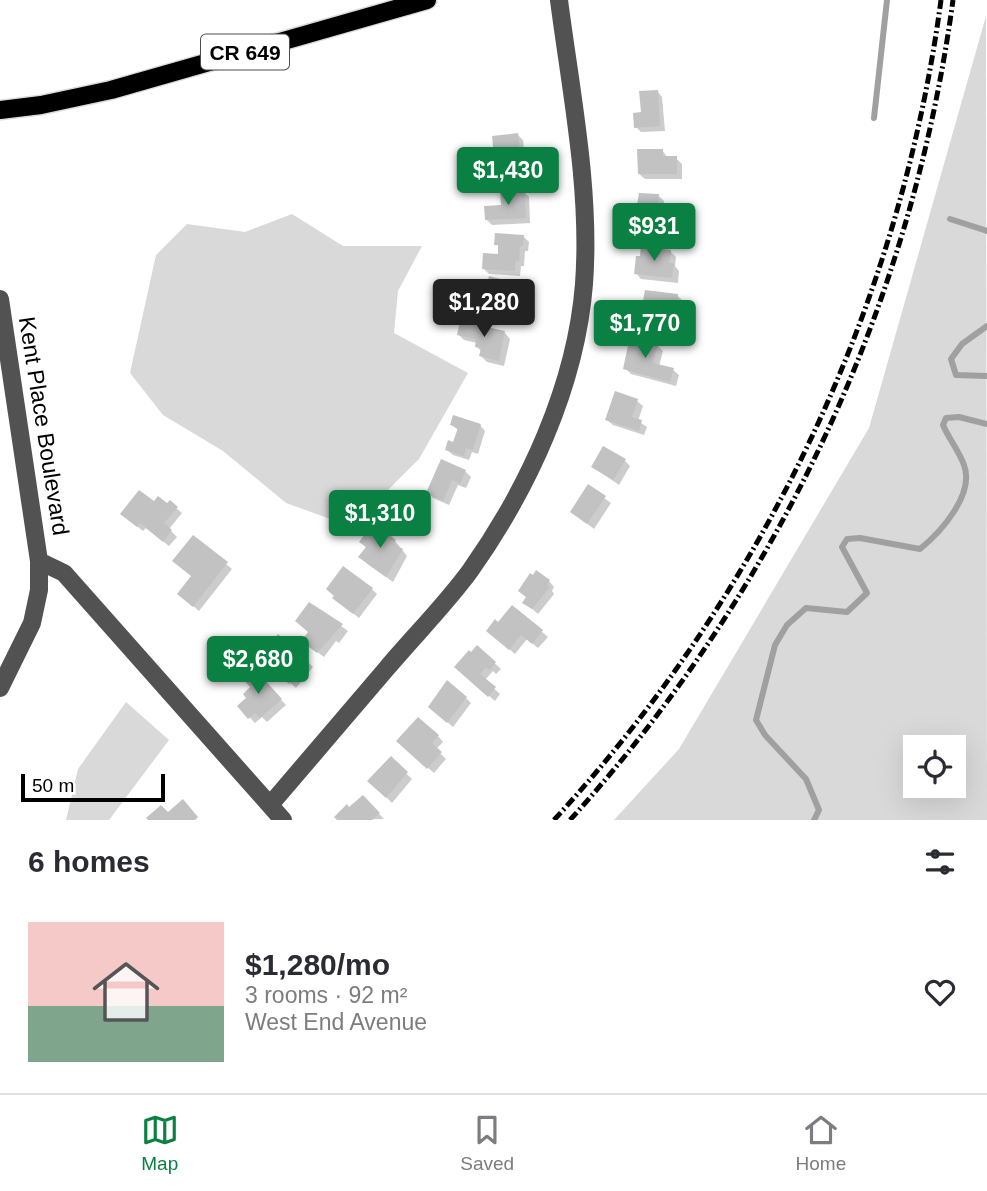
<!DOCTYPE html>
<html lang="en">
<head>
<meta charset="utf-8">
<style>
  :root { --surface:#fff; --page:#f2f2f3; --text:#2b2b33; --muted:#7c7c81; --line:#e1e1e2; --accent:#0b8043 }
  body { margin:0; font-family:Helvetica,sans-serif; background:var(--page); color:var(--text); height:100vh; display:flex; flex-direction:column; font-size:26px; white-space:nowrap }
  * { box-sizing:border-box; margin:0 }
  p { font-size:23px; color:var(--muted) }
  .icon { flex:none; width:38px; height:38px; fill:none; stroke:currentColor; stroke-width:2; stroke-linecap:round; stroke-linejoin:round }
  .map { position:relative; height:820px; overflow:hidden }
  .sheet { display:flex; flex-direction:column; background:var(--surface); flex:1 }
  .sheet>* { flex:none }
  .tools { position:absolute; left:903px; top:735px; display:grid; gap:14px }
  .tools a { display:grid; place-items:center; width:63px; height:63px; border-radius:0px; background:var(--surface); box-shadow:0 7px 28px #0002; font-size:35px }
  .scale { position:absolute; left:21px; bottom:18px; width:144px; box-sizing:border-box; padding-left:7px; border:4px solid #000; border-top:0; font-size:19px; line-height:24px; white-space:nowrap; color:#000; -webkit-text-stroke:5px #fff; paint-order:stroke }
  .price { position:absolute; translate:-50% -60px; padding:0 16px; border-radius:7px; background:var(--accent); color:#fff; font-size:23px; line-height:46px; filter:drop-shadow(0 2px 4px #0008) }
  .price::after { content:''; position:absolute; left:50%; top:42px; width:21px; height:16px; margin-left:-10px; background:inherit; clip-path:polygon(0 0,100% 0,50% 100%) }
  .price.selected { background:#222; color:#fff }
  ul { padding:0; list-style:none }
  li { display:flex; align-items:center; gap:21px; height:175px; padding:0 28px }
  li span { display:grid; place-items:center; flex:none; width:196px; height:140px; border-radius:0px; color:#555 }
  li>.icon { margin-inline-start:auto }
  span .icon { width:84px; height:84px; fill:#fffc; stroke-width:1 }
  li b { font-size:30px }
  h2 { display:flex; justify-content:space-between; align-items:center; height:84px; padding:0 28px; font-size:30px }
  .tab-bar { display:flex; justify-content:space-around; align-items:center; height:98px; border-top:2px solid var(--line); background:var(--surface); font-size:19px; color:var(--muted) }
  .tab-bar a { display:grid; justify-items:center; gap:4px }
  .tab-bar .selected { color:var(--accent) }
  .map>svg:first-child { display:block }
  .green { fill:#d9d9d9; fill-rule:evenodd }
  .shadow { fill:#0003 }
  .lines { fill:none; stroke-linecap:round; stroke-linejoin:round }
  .stream { stroke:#a0a0a0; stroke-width:6 }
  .building { fill:#c2c2c2 }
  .major-casing { stroke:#dbdbdb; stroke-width:21 }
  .minor { stroke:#525252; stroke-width:18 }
  .major { stroke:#000; stroke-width:18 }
  .rail { stroke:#000; stroke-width:5; stroke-dasharray:10 3.5 2 3.5; stroke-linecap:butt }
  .labels { text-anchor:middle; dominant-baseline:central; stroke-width:5; stroke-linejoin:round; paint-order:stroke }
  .shield { fill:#fff; stroke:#4c4c4c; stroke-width:2 }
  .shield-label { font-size:21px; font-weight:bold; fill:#000 }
  .street-label { font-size:23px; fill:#000; stroke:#fff }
</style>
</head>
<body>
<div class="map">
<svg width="987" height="820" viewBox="0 0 987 820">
  <rect width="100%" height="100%" fill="#fff"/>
  <!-- green -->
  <path class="green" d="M986,16L987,820H614L679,749L869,428ZM915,747H954V786H915Z
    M292,214L343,246H422L398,291L394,333L468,373L419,459L386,492L347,513L336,521L286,503L223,451L163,415L130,373L156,255L187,224L245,232Z
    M126,702L169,740L109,820H66L78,769Z"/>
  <!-- shadow -->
  <path class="shadow" d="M657,91L662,97L665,131L641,132L636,127Z
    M517,134L523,140L526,168L520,169L521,179L503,181L498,175Z
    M662,150L668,158H676L682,164V179H645L639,174Z
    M523,191L529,197L530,223L492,225L486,219Z
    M658,195L664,201V208L668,213V217L675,222V229L647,227L641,221V213L638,210Z
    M523,236L529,242L528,251H525L524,266H521L520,276L489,274L484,269L500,256V248L496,244Z
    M670,251L676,257L675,266L679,271L678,283L641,279L636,273Z
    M509,282L514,288L511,304L516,308L514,317L498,314L497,320L471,315L465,309L485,302Z
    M677,295L683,301L682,309L677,308L676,320L667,319L665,330L637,327L631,321L645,303Z
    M505,333L510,339L504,366L487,362L481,356L482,352L476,346L477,343L464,340L458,334Z
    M658,346L663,351L659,366L673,370L679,375L676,386L631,374L625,368Z
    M637,401L643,406L638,421L647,427L644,435L613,425L607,420Z
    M452,425H480L485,431L478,454L472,452L469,460L453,455L447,450L455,444L459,431Z
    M624,460L630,466L619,485L593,467Z
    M465,471L471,477L466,488L458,485L449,505L433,498L428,493Z
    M589,487L611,503L594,529L572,512Z
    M154,504L176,508L182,513L169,529L177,537L169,546L146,528L143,531L128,519Z
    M193,537L232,569L199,611L185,599L193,576Z
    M395,541L407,556L393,582L366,563L367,548L361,542Z
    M549,581L554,587L552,591L554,594L538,614L524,602Z
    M372,589L377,594L359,618L340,603Z
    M310,604L348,631L339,643L336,641L324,657L309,646Z
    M513,607L548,637L538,648L527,639L515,654L494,636L499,625Z
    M478,648L501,669L496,674L493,671L485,680L500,694L495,701L462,673Z
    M308,662L313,667L296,688L280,674Z
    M254,671L286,705L267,722L262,717L255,723L239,706L249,698L253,687Z
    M466,698L471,703L453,727L436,712Z
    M438,736L443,742L436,749L446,759L434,773L404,747Z
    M391,759L412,779L392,803L370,781Z
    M363,797L384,819L339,820L349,810Z"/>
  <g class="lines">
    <!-- stream -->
    <path class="stream" d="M874,118L887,0
      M950,219L987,231
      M987,326L962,344L951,359L956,375L987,376
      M814,820L819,810L806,779L765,735L756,720L775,645L787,625L806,608L847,612L867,593L842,547L847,539L860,538L920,549C941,532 975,494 964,465C959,451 949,439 943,425L946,418L959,417L987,424"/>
  </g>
  <!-- building -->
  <path class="building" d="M658,90L660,126L634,128L633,113L641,112L639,91Z
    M518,133L521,163L515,164L516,174L496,176L492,136Z
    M637,149H663V156H677V174H638Z
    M524,190L526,218L485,220L484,206L501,205L500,191Z
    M639,193L659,194L658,205H664L663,214L671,215L670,224L639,222L640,211H636Z
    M495,233L524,235L523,246H520L519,262L516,261L515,271L482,269L483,253L498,254V245H494Z
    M641,246L671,250L669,263H674L672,278L634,274L636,256H640Z
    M489,276L509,281L506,300L511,301L509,312L493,309L492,315L463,310L466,297L483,300Z
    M645,290L678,294L677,304H672L671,315L661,314L660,325L629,322L632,300L643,301Z
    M460,321L505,331L499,361L479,356L481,348L475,347L476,339L457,335Z
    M630,336L658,344L653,363L674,368L670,382L623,369Z
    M615,391L638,399L632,417L642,420L639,431L605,420Z
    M453,415L481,424L473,450L466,448L464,456L445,450L448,440L453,442L458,428L450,425Z
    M603,446L626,459L613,480L591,467Z
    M441,459L466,470L460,484L452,480L443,501L426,493Z
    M588,484L606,496L587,524L570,512Z
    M139,490L154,501L158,496L167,503L170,500L178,507L164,523L172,530L163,542L140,523L137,527L120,514Z
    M373,523L396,540L393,543L403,549L386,577L358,557L366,547L359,542Z
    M193,535L228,562L193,607L177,594L191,576L172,561Z
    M343,566L373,588L353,614L332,598L334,596L326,589Z
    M536,570L550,580L547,585L550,587L532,609L522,603L526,597L518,591L530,573L533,575Z
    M309,602L343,624L317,653L301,641L308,632L295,621Z
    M512,605L543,630L532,644L521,635L509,650L486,631L495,619L498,622Z
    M278,634L309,661L289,684L272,668L282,657L268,645Z
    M477,645L496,662L490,670L486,667L480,674L496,687L488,697L454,667L469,650L471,652Z
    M254,668L282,699L260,718L255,713L248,719L237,706L246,698L243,694L250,687L243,679Z
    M447,680L467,697L447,723L428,707Z
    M418,717L439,735L432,743L442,752L427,769L396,741Z
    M391,756L408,772L386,798L367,781Z
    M363,795L380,813L372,820H337L334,817L347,804L349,807Z
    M183,799L198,817L195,820H148L146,818L161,805L168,812Z"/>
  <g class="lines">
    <!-- major casing -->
    <g class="major-casing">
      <path id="major" d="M0,110L41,105L111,90L427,0"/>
    </g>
    <!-- minor -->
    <path class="minor" d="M0,299L39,561V590L32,623L0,688
      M39,561L64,573L283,820
      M270,805C309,759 348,714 387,668C414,636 445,605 470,571C528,489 576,386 584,284C591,190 571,93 559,0"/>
    <!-- major -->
    <use href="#major" class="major"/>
    <!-- rail -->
    <path class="rail" d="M554,820C763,593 900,306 941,0
      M570,820C777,592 912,305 953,0"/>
  </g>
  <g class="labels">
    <!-- shield labels -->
    <rect class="shield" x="201" y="34.5" width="88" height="35" rx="5"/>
    <g class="shield-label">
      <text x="245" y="52">CR 649</text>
    </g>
    <!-- street labels -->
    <g class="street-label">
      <text transform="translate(44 426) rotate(81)">Kent Place Boulevard</text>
    </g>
  </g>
</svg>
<div class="tools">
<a><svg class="icon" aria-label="locate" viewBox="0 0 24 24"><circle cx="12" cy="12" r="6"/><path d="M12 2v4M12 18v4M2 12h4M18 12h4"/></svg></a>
</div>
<div class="scale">50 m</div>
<b class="price" style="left:508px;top:207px">$1,430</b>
<b class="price" style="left:654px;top:263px">$931</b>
<b class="price selected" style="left:484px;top:339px">$1,280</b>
<b class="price" style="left:645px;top:360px">$1,770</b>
<b class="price" style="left:380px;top:550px">$1,310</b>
<b class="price" style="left:258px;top:696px">$2,680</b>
</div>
<section class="sheet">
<h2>6 homes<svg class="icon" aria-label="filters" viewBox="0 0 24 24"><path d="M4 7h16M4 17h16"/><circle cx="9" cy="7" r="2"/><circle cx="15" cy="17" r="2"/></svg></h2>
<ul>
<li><span style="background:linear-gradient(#f6c9c9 60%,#7fa58c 0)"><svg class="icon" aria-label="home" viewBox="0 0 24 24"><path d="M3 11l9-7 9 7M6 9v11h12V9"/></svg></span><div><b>$1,280/mo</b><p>3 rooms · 92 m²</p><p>West End Avenue</p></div><svg class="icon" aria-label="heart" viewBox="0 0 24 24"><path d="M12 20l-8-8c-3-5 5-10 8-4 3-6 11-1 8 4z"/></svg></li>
</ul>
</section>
<nav class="tab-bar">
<a class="selected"><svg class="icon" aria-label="map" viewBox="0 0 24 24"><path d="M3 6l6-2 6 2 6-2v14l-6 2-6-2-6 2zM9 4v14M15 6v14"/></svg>Map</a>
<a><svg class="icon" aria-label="saved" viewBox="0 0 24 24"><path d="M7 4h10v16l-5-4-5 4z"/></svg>Saved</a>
<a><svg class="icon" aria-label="home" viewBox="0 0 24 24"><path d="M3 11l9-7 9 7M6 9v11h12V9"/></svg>Home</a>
</nav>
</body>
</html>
